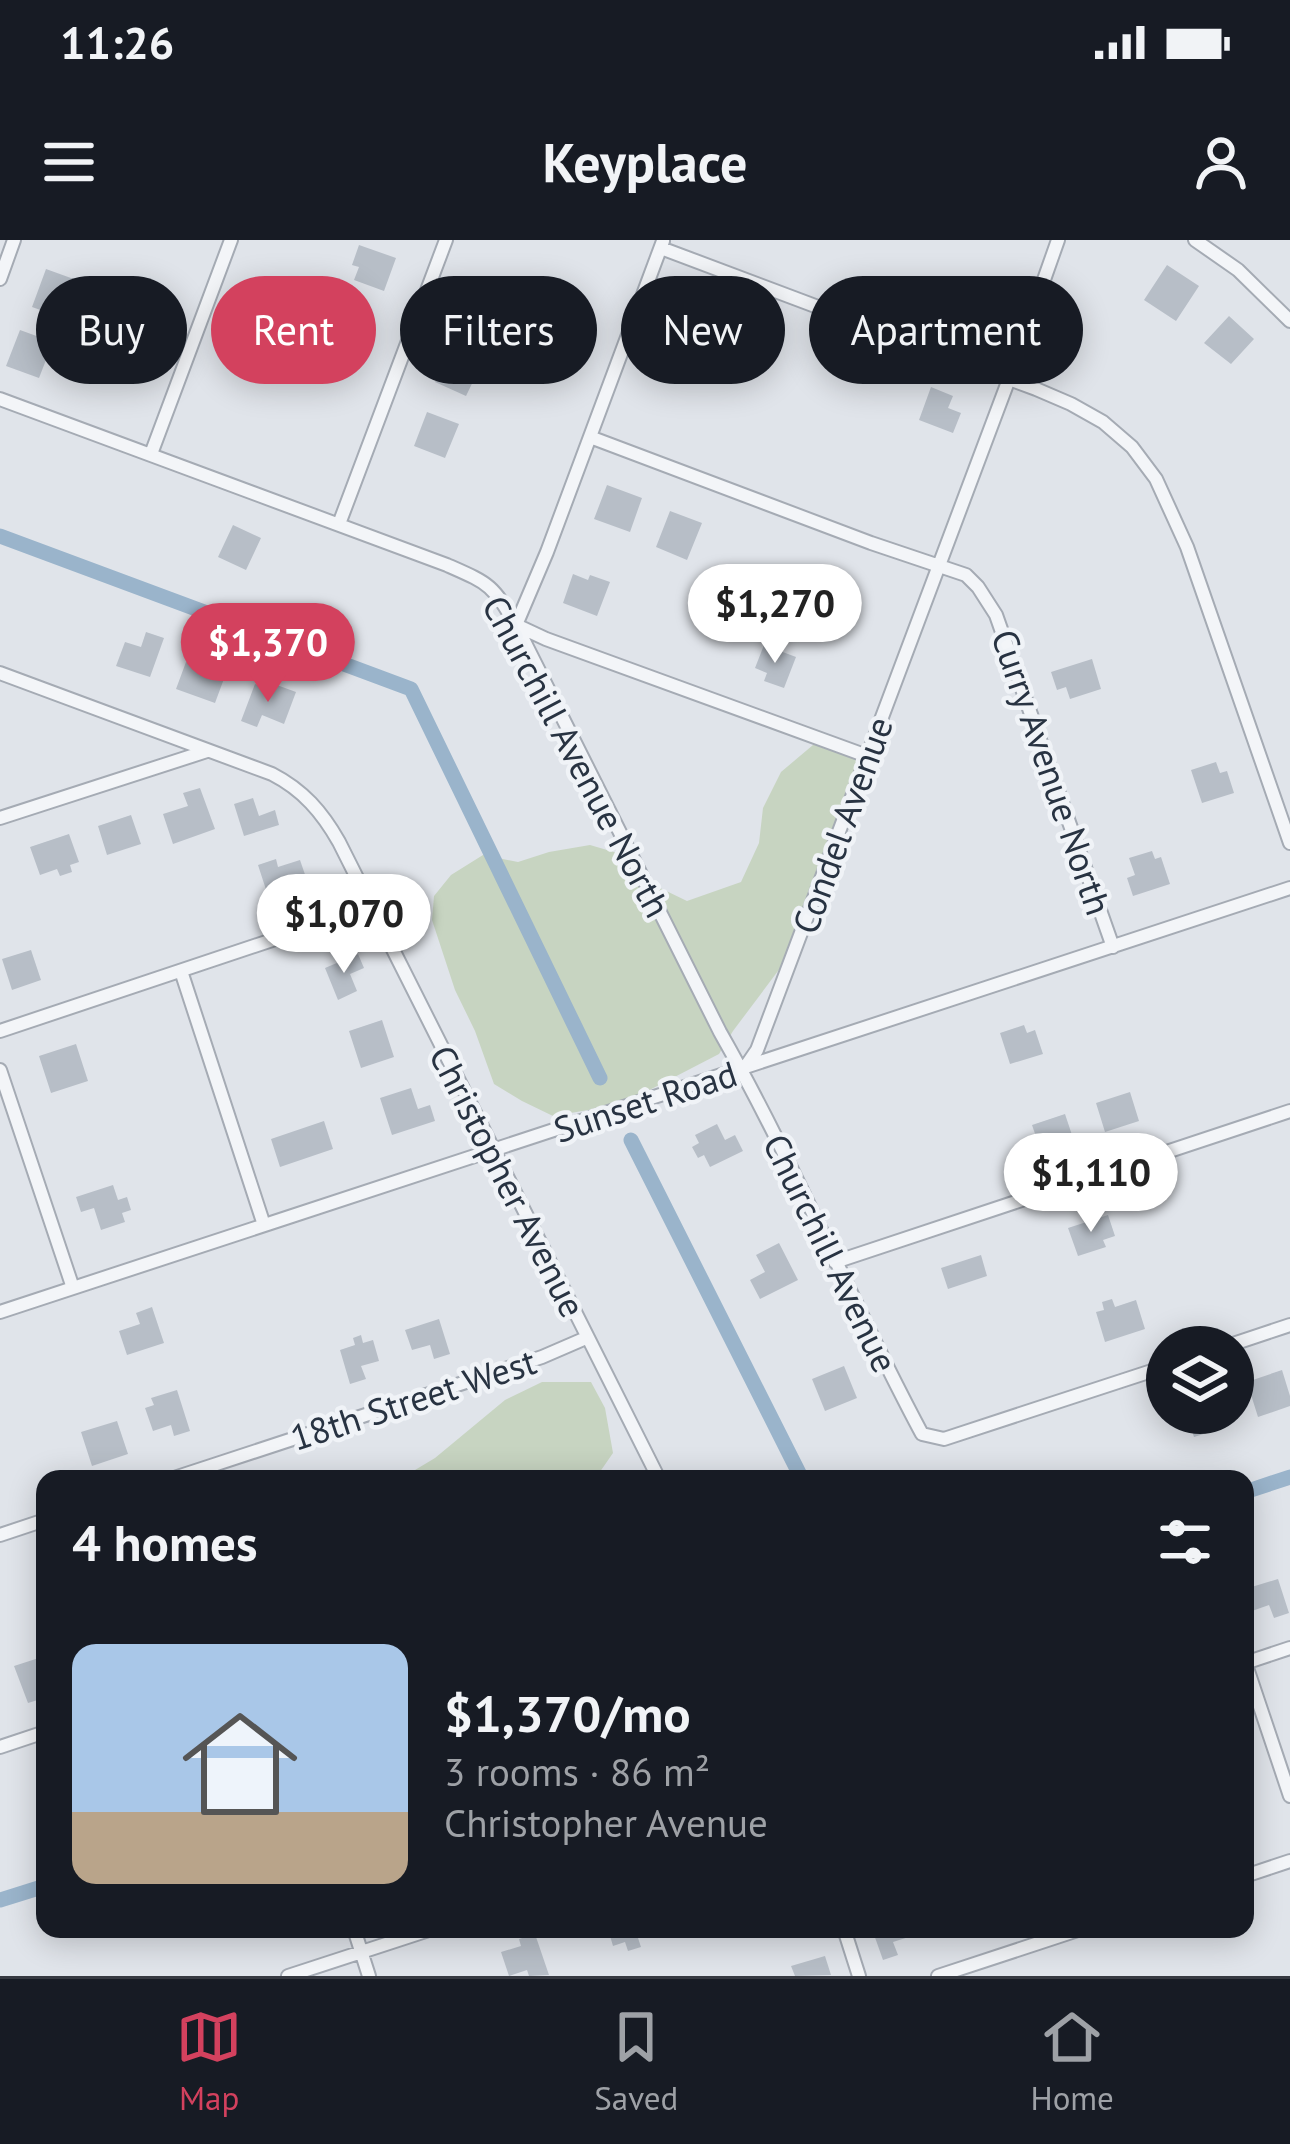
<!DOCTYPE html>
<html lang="en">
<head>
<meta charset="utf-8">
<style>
  :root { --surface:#171b24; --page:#20242c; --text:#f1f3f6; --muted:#9ea1a6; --line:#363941; --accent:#d3415e }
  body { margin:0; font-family:"PT Sans",sans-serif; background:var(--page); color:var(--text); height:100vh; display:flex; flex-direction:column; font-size:45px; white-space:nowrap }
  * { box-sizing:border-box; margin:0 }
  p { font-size:39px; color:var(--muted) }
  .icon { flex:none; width:66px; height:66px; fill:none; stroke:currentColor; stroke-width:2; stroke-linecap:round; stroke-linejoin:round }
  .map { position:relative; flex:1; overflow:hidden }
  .side { position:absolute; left:36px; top:1230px; width:1218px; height:468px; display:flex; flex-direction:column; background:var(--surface); border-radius:24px; box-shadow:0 6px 30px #0003 }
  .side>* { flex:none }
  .top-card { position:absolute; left:36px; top:36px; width:1218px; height:108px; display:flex; gap:24px }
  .fabs { position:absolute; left:1146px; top:1086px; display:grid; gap:24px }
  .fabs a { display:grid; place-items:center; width:108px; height:108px; border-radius:50%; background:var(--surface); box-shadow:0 6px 30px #0003; font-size:60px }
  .price { position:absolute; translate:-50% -102px; padding:0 27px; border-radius:42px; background:#fff; color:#222; font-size:39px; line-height:78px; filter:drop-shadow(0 3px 6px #0008) }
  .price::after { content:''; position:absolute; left:50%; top:72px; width:36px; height:27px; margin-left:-18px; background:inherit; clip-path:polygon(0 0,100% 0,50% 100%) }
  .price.current { background:var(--accent); color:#fff }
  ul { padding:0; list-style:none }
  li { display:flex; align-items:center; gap:36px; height:300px; padding:0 36px }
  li+li { border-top:3px solid var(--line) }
  li span { display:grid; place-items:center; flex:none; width:336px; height:240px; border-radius:24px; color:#555 }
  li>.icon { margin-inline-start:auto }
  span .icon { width:144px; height:144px; fill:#fffc; stroke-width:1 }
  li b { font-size:51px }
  h2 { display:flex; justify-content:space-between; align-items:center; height:144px; padding:0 36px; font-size:51px }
  .chip { padding:0 42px; border-radius:54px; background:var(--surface); box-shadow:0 6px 30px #0003; font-size:42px; line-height:108px }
  .chip.current { background:var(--accent); color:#fff }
  .status { display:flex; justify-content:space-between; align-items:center; height:84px; padding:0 60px; background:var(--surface); direction:ltr }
  .status svg { height:33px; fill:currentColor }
  header { display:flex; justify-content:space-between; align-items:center; height:156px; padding:0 36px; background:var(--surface); font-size:54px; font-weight:700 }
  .dock { display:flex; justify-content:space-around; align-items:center; height:168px; border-top:3px solid var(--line); background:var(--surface); font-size:33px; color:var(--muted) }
  .dock a { display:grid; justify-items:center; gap:6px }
  .dock .current { color:var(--accent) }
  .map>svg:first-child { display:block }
  .green { fill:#c7d4c1 }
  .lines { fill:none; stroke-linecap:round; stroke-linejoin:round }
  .canal { stroke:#9ab4cb; stroke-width:15 }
  .building { fill:#b7bec7 }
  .street-casing { stroke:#a5abb4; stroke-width:16 }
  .street { stroke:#f3f5f8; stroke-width:12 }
  .labels { text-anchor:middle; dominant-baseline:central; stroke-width:9; stroke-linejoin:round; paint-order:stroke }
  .street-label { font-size:36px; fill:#283342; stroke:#f0f3f7 }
</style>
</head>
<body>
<div class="status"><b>11:26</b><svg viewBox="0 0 49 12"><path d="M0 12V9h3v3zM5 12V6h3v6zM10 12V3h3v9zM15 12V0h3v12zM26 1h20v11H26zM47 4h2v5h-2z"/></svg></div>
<header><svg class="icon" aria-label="menu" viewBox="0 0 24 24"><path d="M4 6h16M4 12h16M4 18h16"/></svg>Keyplace<svg class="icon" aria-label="person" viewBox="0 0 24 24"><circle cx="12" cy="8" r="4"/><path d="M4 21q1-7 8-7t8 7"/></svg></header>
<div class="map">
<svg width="1290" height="1736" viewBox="0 0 1290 1736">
  <rect width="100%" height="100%" fill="#e0e4ea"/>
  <!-- green -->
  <path class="green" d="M813,505L837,506L861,518L867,546L856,574L828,622L822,661L793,711L733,791L719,814L634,858L606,867L553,876L522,861L494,844L475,791L455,750L432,680L434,656L451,635L483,615L518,622L549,612L590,605L624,615L656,646L687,661L741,642L759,603L763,568L781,532Z
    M542,1142H591L605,1168L613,1213L595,1239H400L435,1218L505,1160Z"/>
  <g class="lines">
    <!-- canal -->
    <path class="canal" d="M0,296L411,449L600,838
      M631,900L802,1239
      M1245,1252L1290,1237
      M0,1660L45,1646"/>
  </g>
  <!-- building -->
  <path class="building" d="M359,5L396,18L384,51L354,40L359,27L352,25Z
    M1167,25L1199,46L1176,81L1144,60Z
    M46,29L82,42L75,60L70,58L63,78L32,67Z
    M560,76L594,89L588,106L579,102L572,122L542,111L550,89L554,91Z
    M1229,76L1254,99L1231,124L1204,103Z
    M20,90L53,102L39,138L6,126Z
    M451,109L482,123L466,156L435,142Z
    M931,147L953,156L948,168L961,173L953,193L919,180Z
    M427,172L459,184L445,218L414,206Z
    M607,245L642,258L630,292L594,279Z
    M670,271L702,283L687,320L656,307Z
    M233,285L261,298L246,330L218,317Z
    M573,334L588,340L590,335L610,342L597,376L563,363Z
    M146,392L164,398L150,437L116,426L125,402L141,407Z
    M764,405L796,417L784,448L764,441L767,433L755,428Z
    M1092,419L1101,449L1070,459L1066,447L1057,450L1051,432Z
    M186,422L225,436L215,463L176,449Z
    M255,444L272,450L274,444L296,452L284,484L262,475L257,487L241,481Z
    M1216,522L1220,533L1227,531L1234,553L1202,563L1191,530Z
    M200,548L215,589L173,604L163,574L188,566L183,553Z
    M253,558L259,576L275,570L279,585L244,596L234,564Z
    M131,575L141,604L107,615L98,586Z
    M69,594L79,622L70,625L72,632L60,636L57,629L40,635L30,607Z
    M1152,611L1155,619L1161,617L1170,644L1133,656L1127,638L1135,635L1129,618Z
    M276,619L278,627L300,620L311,652L271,665L258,625Z
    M31,710L41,740L12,750L2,719Z
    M358,714L364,728L350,734L357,751L338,760L325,728Z
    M382,780L394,817L361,828L349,791Z
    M1024,785L1027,793L1035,790L1043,814L1010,824L1000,793Z
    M76,804L88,841L51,853L39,816Z
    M411,848L418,869L430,865L435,881L392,895L380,858Z
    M1130,852L1139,881L1105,892L1096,863Z
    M1065,874L1073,898L1063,901L1066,909L1043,917L1032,885Z
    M324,881L333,909L280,927L271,899Z
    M717,884L725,900L735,895L743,911L710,927L704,915L698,918L692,907L699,903L695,895Z
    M113,945L118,960L127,957L131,970L122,973L125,982L101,990L94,968L81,972L76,957Z
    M1108,975L1115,996L1103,1000L1106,1007L1078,1016L1068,988Z
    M779,1003L798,1040L760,1059L750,1040L765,1032L756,1015Z
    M981,1015L987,1036L948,1049L941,1028Z
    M1112,1059L1115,1067L1136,1060L1145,1089L1105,1102L1096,1072L1104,1070L1102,1062Z
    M152,1067L164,1103L127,1115L119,1091L140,1084L136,1073Z
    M439,1079L450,1114L434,1119L430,1105L412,1110L405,1090Z
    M361,1095L363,1103L373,1100L379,1121L361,1126L366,1139L350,1144L340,1110L355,1105L353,1098Z
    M844,1126L857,1158L825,1171L812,1139Z
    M1282,1130L1290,1156V1166L1258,1177L1247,1142Z
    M177,1150L190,1191L174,1196L171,1185L153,1191L145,1168L154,1165L151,1158Z
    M1186,1173H1225L1229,1186L1194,1197Z
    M117,1181L128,1214L92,1226L81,1192Z
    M1278,1339L1289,1373L1274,1378L1269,1365L1252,1371L1245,1349Z
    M45,1416V1448L39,1450L41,1459L28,1463L14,1426Z
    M608,1689H649L650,1694L638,1698L641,1707L628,1711L625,1702L613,1706Z
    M872,1689H913L915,1695L893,1702L898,1715L883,1720Z
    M535,1694L549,1735L529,1736L527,1730L509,1736L501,1712L521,1706L519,1699Z
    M825,1716L831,1735L795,1736L791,1726Z"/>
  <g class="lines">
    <!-- street casing -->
    <g class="street-casing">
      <path id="street" d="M1195,0L1238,30L1290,81
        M663,1L547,312L516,385L546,399L867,516
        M661,8L1036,149L1071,164L1103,182L1132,207L1156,239L1187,307L1290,603
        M0,39L14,0
        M0,159L447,325C490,344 492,344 516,385L720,792C794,922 851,1062 922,1194L944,1199L1167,1126
        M590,197L871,303L966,335L978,347L996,375L1113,707
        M151,214L231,0
        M339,284L446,0
        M0,433L272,534C303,550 322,572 339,602L659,1239
        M0,578L207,511
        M181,731L264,985
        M0,791L371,667
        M744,829L757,810L1009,139L1058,0
        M0,830L73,1048
        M835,1022L1290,871
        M0,1072L1290,648
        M1224,1107L1290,1085
        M171,1239L542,1117L586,1098
        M0,1295L45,1280
        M1245,1422L1290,1556
        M1245,1423L1290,1408
        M0,1507L45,1492
        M1245,1636L1290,1621
        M354,1689L369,1736
        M844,1689L859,1736
        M288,1736L432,1689
        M938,1736L1081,1689"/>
    </g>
    <!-- street -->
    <use href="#street" class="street"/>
  </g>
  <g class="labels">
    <!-- street labels -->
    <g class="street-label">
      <text transform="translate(577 516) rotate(62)">Churchill Avenue North</text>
      <text transform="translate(1052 532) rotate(71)">Curry Avenue North</text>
      <text transform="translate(842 585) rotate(-70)">Condel Avenue</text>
      <text transform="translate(645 861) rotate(-18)">Sunset Road</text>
      <text transform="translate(508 941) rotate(63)">Christopher Avenue</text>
      <text transform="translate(831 1013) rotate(64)">Churchill Avenue</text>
      <text transform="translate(413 1159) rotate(-18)">18th Street West</text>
    </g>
  </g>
</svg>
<div class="fabs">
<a><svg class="icon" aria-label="layers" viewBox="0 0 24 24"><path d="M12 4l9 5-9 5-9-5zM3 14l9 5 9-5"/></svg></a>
</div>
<b class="price" style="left:775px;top:426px">$1,270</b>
<b class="price current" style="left:268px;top:465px">$1,370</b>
<b class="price" style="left:344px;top:736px">$1,070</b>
<b class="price" style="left:1091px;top:995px">$1,110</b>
<div class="top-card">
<a class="chip">Buy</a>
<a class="chip current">Rent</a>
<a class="chip">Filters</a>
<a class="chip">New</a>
<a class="chip">Apartment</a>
</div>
<section class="side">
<h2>4 homes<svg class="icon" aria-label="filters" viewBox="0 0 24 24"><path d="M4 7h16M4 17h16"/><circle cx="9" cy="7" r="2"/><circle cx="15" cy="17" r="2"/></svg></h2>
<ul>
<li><span style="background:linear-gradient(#a9c7e8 70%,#b9a48a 0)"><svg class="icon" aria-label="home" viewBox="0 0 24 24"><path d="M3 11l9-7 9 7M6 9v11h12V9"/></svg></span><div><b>$1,370/mo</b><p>3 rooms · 86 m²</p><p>Christopher Avenue</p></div></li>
</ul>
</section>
</div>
<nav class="dock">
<a class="current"><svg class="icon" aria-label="map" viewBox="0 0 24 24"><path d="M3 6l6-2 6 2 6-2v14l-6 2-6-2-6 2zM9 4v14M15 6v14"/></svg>Map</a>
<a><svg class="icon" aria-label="saved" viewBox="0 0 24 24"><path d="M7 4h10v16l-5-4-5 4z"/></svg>Saved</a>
<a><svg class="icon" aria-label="home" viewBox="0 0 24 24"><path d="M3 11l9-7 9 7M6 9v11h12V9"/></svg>Home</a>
</nav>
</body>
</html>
